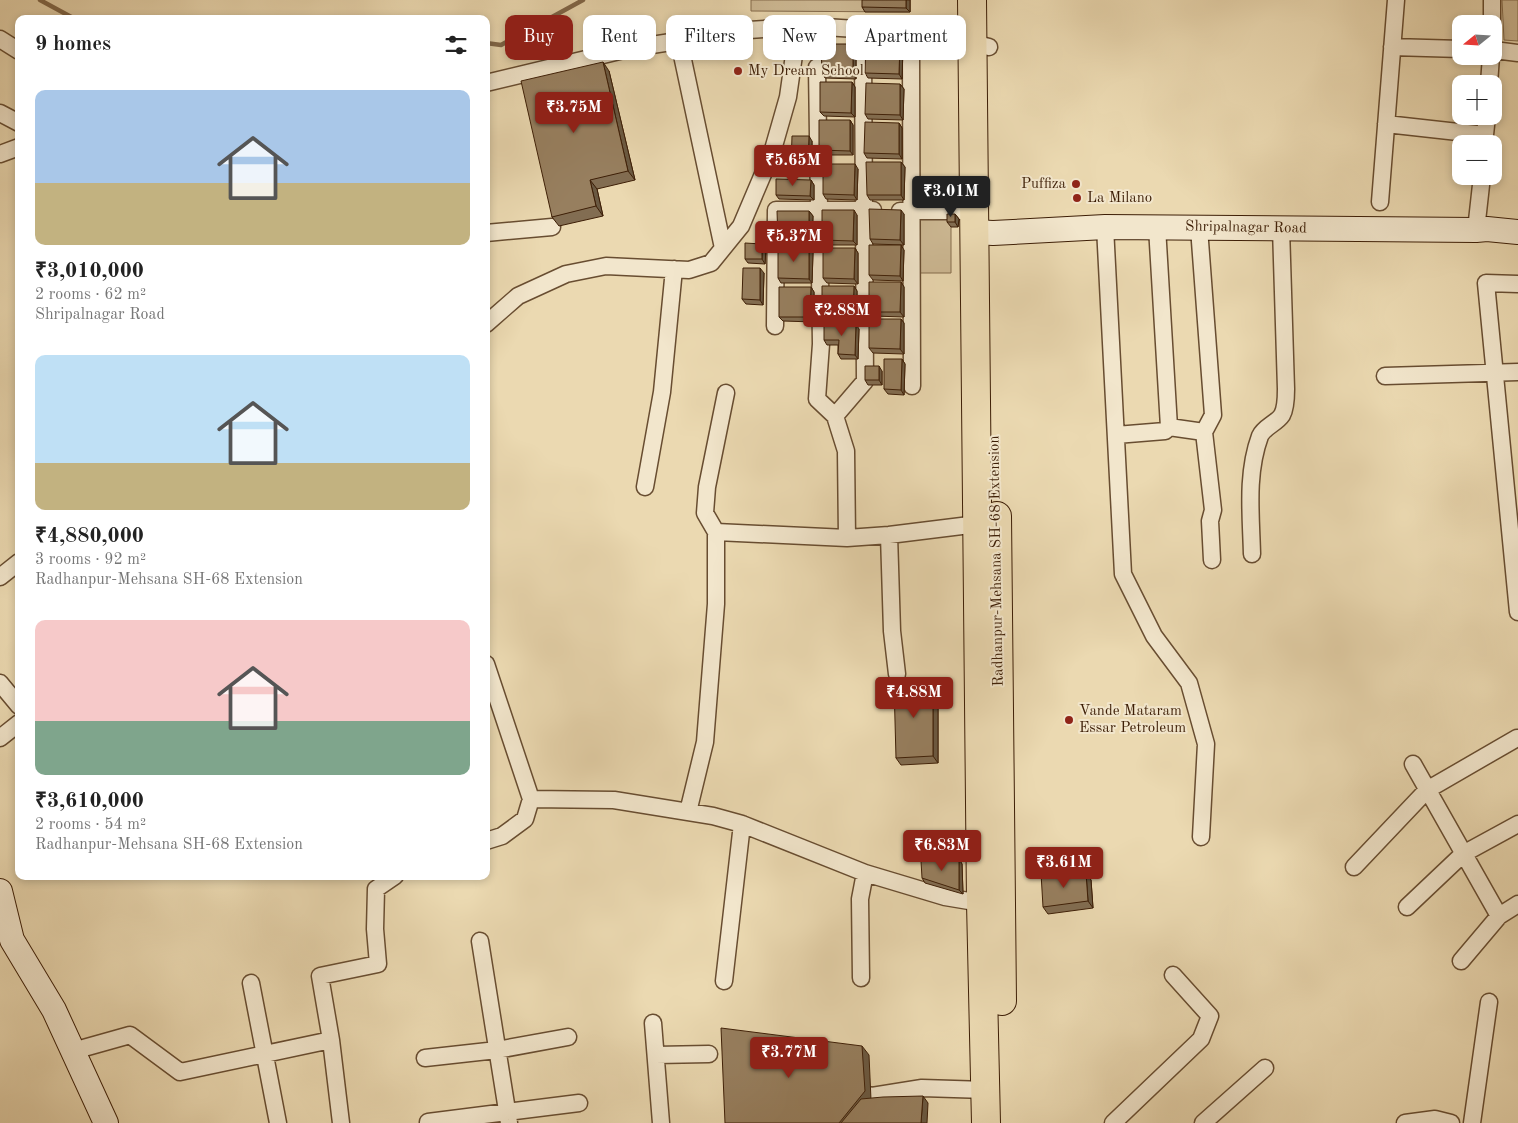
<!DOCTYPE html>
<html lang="en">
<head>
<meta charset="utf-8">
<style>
  :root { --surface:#fff; --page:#f2f2f2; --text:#222; --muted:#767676; --accent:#8f2418 }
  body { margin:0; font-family:"Old Standard TT",serif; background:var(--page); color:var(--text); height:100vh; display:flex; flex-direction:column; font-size:19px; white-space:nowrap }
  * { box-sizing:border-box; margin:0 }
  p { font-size:16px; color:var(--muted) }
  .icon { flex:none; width:28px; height:28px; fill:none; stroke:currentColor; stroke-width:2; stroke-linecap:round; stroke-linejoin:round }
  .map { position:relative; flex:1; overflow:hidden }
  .panel { position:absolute; left:15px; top:15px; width:475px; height:865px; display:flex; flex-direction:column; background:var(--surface); border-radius:10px; box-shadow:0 2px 8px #0003 }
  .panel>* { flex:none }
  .guide { position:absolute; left:505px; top:15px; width:475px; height:45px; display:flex; gap:10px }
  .needle { width:32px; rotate:252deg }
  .buttons { position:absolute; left:1452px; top:15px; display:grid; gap:10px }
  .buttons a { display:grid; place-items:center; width:50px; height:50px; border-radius:10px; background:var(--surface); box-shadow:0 2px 8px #0003; font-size:25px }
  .price { position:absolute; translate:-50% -42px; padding:0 11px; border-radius:5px; background:var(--accent); color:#fff; font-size:16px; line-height:32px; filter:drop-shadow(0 1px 2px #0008) }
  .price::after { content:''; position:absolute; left:50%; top:30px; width:15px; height:11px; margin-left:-8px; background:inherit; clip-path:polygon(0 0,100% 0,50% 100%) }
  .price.current { background:#222; color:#fff }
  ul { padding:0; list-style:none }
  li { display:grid; align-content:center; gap:10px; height:265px; padding:0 20px }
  li span { display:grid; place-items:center; height:155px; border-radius:10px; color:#555 }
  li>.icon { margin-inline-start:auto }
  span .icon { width:90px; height:90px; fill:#fffc; stroke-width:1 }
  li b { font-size:21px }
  h2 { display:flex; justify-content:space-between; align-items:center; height:60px; padding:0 20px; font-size:21px }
  .chip { padding:0 18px; border-radius:10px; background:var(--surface); box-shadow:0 2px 8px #0003; font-size:18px; line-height:45px }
  .chip.current { background:var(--accent); color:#fff }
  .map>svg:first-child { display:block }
  .green { fill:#cdb994; stroke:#856c4d }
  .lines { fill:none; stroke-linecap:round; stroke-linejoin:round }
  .stream { stroke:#82684a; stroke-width:4.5 }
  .street-casing { stroke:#684d31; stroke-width:19 }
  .secondary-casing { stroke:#3d1e06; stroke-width:26 }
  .highway-casing { stroke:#3d1e06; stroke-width:30 }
  .street { stroke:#f2e6cc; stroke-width:16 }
  .secondary { stroke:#f2e6cc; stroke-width:24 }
  .highway { stroke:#ebd9b1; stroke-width:28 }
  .wall { fill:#826d52; stroke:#3d1e06 }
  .shaded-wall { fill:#6a5942; stroke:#3d1e06 }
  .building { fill:#977f5f; stroke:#3d1e06 }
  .poi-dot { fill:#8f2418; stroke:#f2e6cc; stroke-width:2 }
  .labels { text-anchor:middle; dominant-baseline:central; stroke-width:4; stroke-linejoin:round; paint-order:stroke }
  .poi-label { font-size:15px; fill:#3d1e06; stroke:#f2e6cc; text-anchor:start }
  .street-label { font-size:15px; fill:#3d1e06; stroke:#f2e6cc }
</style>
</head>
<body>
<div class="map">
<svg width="1518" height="1123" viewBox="0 0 1518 1123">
  <rect width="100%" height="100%" fill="#ebd9b1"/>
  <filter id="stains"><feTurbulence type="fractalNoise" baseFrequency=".004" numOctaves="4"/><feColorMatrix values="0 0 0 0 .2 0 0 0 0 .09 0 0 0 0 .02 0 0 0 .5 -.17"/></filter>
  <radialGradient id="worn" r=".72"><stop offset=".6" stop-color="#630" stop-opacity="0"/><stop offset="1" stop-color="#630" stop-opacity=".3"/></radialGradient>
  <!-- green -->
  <path class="green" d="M751,0H910V12L751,11Z
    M1502,0H1518V41L1504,40Z
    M917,218H951V273H916Z"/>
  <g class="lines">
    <!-- stream -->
    <path class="stream" d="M40,0L75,19
      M486,43L501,45L583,0"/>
    <!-- street casing -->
    <g class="street-casing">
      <path id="street" d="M1492,24V0
        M0,39L19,51
        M679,41L723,248
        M1392,47L1461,49
        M1494,50L1518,53
        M911,52L912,386
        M817,67L821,344L817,399L835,416L846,451L847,538
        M486,83L632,48L749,30L809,26L935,34L989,47
        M1489,84L1491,56
        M0,113L19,123
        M1386,124L1485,135
        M1484,144L1487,116
        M0,154L19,147
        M1380,202L1396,0
        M900,211H973
        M1105,227L1123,574L1154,636L1189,683L1206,744L1201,837
        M1157,227L1169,427
        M1199,228L1213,415L1204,432L1213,510L1210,521L1212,560
        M1476,230L1482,176
        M486,233L552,227
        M1518,284L1486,283L1518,612
        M486,324L518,296L566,274L606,266L689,270L711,263L741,226L772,153L788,97L795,48L809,26
        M775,326L776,210H873
        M1385,376L1518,372
        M835,416L865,381L863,52
        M1116,435L1165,431L1169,427L1204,432
        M645,487L662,392L674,269
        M716,532L847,538L889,535L986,523
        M889,535L892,631L897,674
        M1252,554C1251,515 1246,474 1260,436C1264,427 1277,423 1282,415C1286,408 1286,397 1286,389L1281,228
        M0,577L19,562
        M486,664L531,799
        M0,683L19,706
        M0,738L19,723
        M1413,764L1499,916
        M688,812L705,742L716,604V532L705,513L707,487L726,393
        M486,841L502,836L525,819L531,799L614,800L713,816L742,824L865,873L945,897L981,903
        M1354,867L1427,790L1517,738
        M1407,907L1463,854L1518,824
        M480,941L509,1123
        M1461,961L1499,916L1518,904
        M861,978L860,899L865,873
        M724,981L742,824
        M251,983L278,1123
        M653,1023L661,1123
        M331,1040L341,1123
        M73,1051L130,1035L180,1072L331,1040L320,976L378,964L375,929L376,889L395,876
        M656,1055L709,1054
        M425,1058L497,1050L568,1037
        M850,1091L872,1096L922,1088L986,1090
        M428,1122L579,1103
        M1113,1123L1201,1039L1210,1016L1173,975
        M1203,1123L1265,1068
        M1405,1123L1435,1119L1451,1123
        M1472,1123L1489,1002"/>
    </g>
    <!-- secondary casing -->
    <g class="secondary-casing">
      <path id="secondary" d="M974,232L993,233L1105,227L1476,230L1487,229L1518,232
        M0,891L12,940L54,1010L106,1123"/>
    </g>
    <!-- highway casing -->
    <g class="highway-casing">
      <path id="highway" d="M972,0L981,903L986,1123
        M997,516L1002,1001"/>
    </g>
    <!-- street -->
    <use href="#street" class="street"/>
    <!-- secondary -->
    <use href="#secondary" class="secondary"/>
    <!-- highway -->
    <use href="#highway" class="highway"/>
  </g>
  <!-- wall -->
  <path class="wall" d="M910,0V12H865L862,7Z
    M900,43L903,48L902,79L868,78L865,73Z
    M856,48V79L825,78L822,73Z
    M609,71L635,180L597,189L603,216L559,226L552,217Z
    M852,82L855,87V117L824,116L820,112Z
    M900,84L904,89L903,120L868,119L865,114Z
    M850,120L853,125V155H822L819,150Z
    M899,123L902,128V159L867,158L864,153Z
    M812,141V173L794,172L791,167Z
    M901,162L905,167L904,200H870L867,195Z
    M858,169L857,200L826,199L823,194Z
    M811,180L814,185V200L779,199L776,195Z
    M809,211L813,216L812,246L781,245L778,241Z
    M904,214V245L873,244L870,239Z
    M955,214L959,219L958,227H951L947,222Z
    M857,215V245H826L822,240Z
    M762,244L766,248L765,264L748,263L745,259Z
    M809,248L813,253L812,283H781L778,278Z
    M855,248L858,253V284L827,283L823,278Z
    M904,250L903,281L873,280L869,275Z
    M764,273L763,305L746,304L742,299Z
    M901,282L904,287V317L873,316L869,312Z
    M854,286L857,291V321H826L822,316Z
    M811,287L814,292V322L783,321L779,317Z
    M901,319L904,323V354L873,353L869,348Z
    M859,329L858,359H841L838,354V345H827L824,340Z
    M902,359L905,364L904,395L888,394L884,389Z
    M882,371V385H868L865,380Z
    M938,686V763L901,765L896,758Z
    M959,859L962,864L963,894L925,883L922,878Z
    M1086,873L1091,880L1093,908L1048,914L1043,907Z"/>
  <!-- shaded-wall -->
  <path class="shaded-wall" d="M906,0H910V12L906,8Z
    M900,43L903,48L902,79L899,74Z
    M853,44L856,48V79L853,74Z
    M603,62L609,71L635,180L628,171Z
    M852,82L855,87V117L851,113Z
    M900,84L904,89L903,120L900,115Z
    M850,120L853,125V155L850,151Z
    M899,123L902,128V159L899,154Z
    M809,136L812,141V173L808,168Z
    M901,162L905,167L904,200L901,195Z
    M855,164L858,169L857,200L854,195Z
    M590,180L597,189L603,216L596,206Z
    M811,180L814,185V200L810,196Z
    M854,210L857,215V245L853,241Z
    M901,210L904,214V245L900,240Z
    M809,211L813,216L812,246L809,241Z
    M955,214L959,219L958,227L955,222Z
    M762,244L766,248L765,264L762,259Z
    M901,245L904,250L903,281L900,276Z
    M809,248L813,253L812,283L809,279Z
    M855,248L858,253V284L854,279Z
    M760,268L764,273L763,305L760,300Z
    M901,282L904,287V317L900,312Z
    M854,286L857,291V321L853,316Z
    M811,287L814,292V322L810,317Z
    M901,319L904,323V354L900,349Z
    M856,324L859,329L858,359L855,355Z
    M902,359L905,364L904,395L901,390Z
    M879,366L882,371V385L879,380Z
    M933,679L938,686V763L933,756Z
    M959,859L962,864L963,894L959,890Z
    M1086,873L1091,880L1093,908L1088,901Z
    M862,1046L869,1055L871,1100L853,1123H839Z
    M923,1096L928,1103L927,1123H921Z"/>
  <!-- building -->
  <path class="building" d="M862,0H906V8L862,7Z
    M866,42L900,43L899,74L865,73Z
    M821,44H853V74L822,73Z
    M603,62L628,171L590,180L596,206L552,217L521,81Z
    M820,82H852L851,113L820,112Z
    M866,83L900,84V115L865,114Z
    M819,120H850V151L819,150Z
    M865,122L899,123V154L864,153Z
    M792,136H809L808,168L791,167Z
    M866,162H901V195H867Z
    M823,164H855L854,195L823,194Z
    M776,179L811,180L810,196L776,195Z
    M869,209L901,210L900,240L870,239Z
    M822,210H854L853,241L822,240Z
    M777,211H809V241H778Z
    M947,214H955V222H947Z
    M745,243L762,244V259H745Z
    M869,245H901L900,276L869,275Z
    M778,248H809V279L778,278Z
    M823,248H855L854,279L823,278Z
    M743,268H760V300L742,299Z
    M869,282H901L900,312H869Z
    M822,286H854L853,316H822Z
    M779,287H811L810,317H779Z
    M869,319H901L900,349L869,348Z
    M824,324H856L855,355L838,354L839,340H824Z
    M884,359H902L901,390L884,389Z
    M865,366H879V380H865Z
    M933,679V756L896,758L894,684Z
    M959,859V890L922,878L921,861Z
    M1041,873H1086L1088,901L1043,907Z
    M721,1028L862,1046L865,1091L839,1123H725Z
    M923,1096L921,1123H841L861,1099L883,1097Z"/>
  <!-- markers -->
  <g class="poi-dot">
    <circle cx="738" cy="71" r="5"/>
    <circle cx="1076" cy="184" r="5"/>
    <circle cx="1077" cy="198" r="5"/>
    <circle cx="1069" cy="720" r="5"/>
  </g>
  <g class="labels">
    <!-- poi labels -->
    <g class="poi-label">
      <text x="748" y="71">My Dream School</text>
      <text x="1066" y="184" text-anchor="end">Puffiza</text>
      <text x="1087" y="198">La Milano</text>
      <text x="1079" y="711">Vande Mataram<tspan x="1079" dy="17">Essar Petroleum</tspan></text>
    </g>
    <!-- street labels -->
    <g class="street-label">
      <text transform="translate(1246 228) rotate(1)">Shripalnagar Road</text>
      <text transform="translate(997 561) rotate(-91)">Radhanpur-Mehsana SH-68 Extension</text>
    </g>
  </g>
  <rect width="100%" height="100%" filter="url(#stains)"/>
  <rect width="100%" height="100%" fill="url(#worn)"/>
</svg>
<div class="buttons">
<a><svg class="needle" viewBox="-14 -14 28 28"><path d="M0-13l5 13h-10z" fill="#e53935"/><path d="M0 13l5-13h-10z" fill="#767676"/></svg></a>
<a>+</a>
<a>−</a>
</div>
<b class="price" style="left:574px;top:134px">₹3.75M</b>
<b class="price" style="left:793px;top:187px">₹5.65M</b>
<b class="price current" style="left:951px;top:218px">₹3.01M</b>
<b class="price" style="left:794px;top:263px">₹5.37M</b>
<b class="price" style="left:842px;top:337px">₹2.88M</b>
<b class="price" style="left:914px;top:719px">₹4.88M</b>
<b class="price" style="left:942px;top:872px">₹6.83M</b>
<b class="price" style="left:1064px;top:889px">₹3.61M</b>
<b class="price" style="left:789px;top:1079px">₹3.77M</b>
<div class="guide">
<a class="chip current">Buy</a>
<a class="chip">Rent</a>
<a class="chip">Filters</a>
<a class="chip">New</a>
<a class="chip">Apartment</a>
</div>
<section class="panel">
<h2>9 homes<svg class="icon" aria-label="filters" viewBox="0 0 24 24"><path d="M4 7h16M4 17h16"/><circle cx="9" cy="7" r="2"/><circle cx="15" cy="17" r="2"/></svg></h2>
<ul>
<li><span style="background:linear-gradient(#a9c7e8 60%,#c2b280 0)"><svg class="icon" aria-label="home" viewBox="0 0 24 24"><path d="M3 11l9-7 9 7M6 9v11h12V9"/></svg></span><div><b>₹3,010,000</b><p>2 rooms · 62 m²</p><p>Shripalnagar Road</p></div></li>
<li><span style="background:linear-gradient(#bfe0f5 70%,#c2b280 0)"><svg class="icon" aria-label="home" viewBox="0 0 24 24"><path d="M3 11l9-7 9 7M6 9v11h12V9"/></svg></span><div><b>₹4,880,000</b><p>3 rooms · 92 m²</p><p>Radhanpur-Mehsana SH-68 Extension</p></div></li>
<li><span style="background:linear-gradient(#f6c9c9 65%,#7fa58c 0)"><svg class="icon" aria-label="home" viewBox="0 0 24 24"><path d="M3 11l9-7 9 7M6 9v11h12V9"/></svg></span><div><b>₹3,610,000</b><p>2 rooms · 54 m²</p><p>Radhanpur-Mehsana SH-68 Extension</p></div></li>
</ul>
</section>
</div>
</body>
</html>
